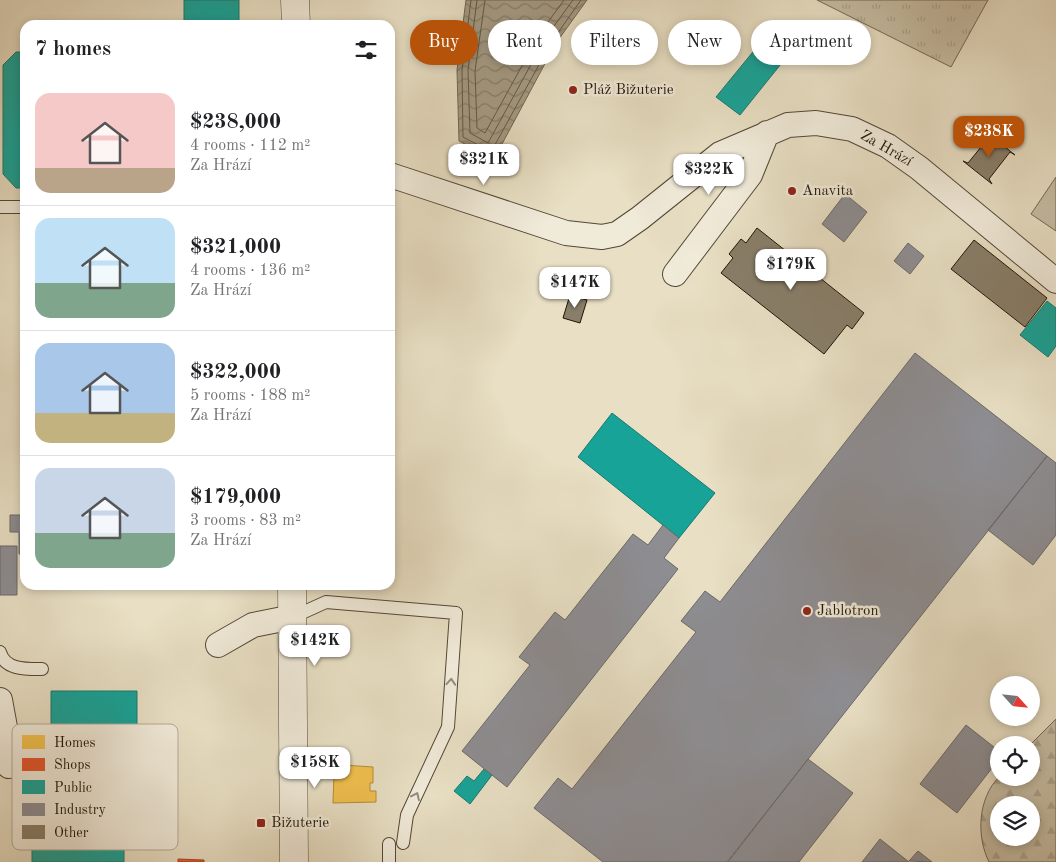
<!DOCTYPE html>
<html lang="en">
<head>
<meta charset="utf-8">
<style>
  :root { --surface:#fff; --page:#f2f2f2; --text:#202124; --muted:#757577; --line:#e0e0e0; --accent:#b45309 }
  body { margin:0; font-family:"Old Standard TT",serif; background:var(--page); color:var(--text); height:100vh; display:flex; flex-direction:column; font-size:19px; white-space:nowrap }
  * { box-sizing:border-box; margin:0 }
  p { font-size:16px; color:var(--muted) }
  .icon { flex:none; width:28px; height:28px; fill:none; stroke:currentColor; stroke-width:2; stroke-linecap:round; stroke-linejoin:round }
  .map { position:relative; flex:1; overflow:hidden }
  .drawer { position:absolute; left:20px; top:20px; width:375px; height:570px; display:flex; flex-direction:column; background:var(--surface); border-radius:15px; box-shadow:0 2px 8px #0003 }
  .drawer>* { flex:none }
  .banner { position:absolute; left:410px; top:20px; width:475px; height:45px; display:flex; gap:10px }
  .needle { width:32px; rotate:117deg }
  .buttons { position:absolute; left:990px; top:676px; display:grid; gap:10px }
  .buttons a { display:grid; place-items:center; width:50px; height:50px; border-radius:50%; background:var(--surface); box-shadow:0 2px 8px #0003; font-size:25px }
  .price { position:absolute; translate:-50% -42px; padding:0 11px; border-radius:10px; background:#fff; color:#222; font-size:16px; line-height:32px; filter:drop-shadow(0 1px 2px #0008) }
  .price::after { content:''; position:absolute; left:50%; top:30px; width:15px; height:11px; margin-left:-8px; background:inherit; clip-path:polygon(0 0,100% 0,50% 100%) }
  .price.active { background:var(--accent); color:#fff }
  ul { padding:0; list-style:none }
  li { display:flex; align-items:center; gap:15px; height:125px; padding:0 15px }
  li+li { border-top:1px solid var(--line) }
  li span { display:grid; place-items:center; flex:none; width:140px; height:100px; border-radius:15px; color:#555 }
  li>.icon { margin-inline-start:auto }
  span .icon { width:60px; height:60px; fill:#fffc; stroke-width:1 }
  li b { font-size:21px }
  h2 { display:flex; justify-content:space-between; align-items:center; height:60px; padding:0 15px; font-size:21px }
  .tag { padding:0 18px; border-radius:22px; background:var(--surface); box-shadow:0 2px 8px #0003; font-size:18px; line-height:45px }
  .tag.active { background:var(--accent); color:#fff }
  .map>svg:first-child { display:block }
  .grass { fill:#c6bda4; stroke:#736955 }
  .forest { fill:url(#forest-firs); stroke:#736955; fill-rule:evenodd }
  .park { fill:url(#park-tufts); stroke:#736955 }
  .water { fill:url(#water-waves); stroke:#6f6551 }
  .homes { fill:#f2c14e; stroke:#b38d38 }
  .shops { fill:#e4572e; stroke:#a94322 }
  .public { fill:#17a398; stroke:#1a786c }
  .industry { fill:#8d8d92; stroke:#6c6968 }
  .lines { fill:none; stroke-linecap:round; stroke-linejoin:round }
  .shore { stroke:#625844; stroke-width:1 }
  .building { fill:#887e69; stroke:#201506 }
  .service-casing { stroke:#524836; stroke-width:14 }
  .minor-casing { stroke:#524836; stroke-width:26 }
  .tertiary-casing { stroke:#524836; stroke-width:29 }
  .service { stroke:#f0ead9; stroke-width:12 }
  .minor { stroke:#f0ead9; stroke-width:24 }
  .tertiary { stroke:#f0ead9; stroke-width:28 }
  .oneway { stroke:#928a7a }
  .poi-dot { fill:#8f2418; stroke:#f0ead9; stroke-width:2 }
  .labels { text-anchor:middle; dominant-baseline:central; stroke-width:5; stroke-linejoin:round; paint-order:stroke }
  .poi-label { font-size:15px; fill:#201506; stroke:#f0ead9; text-anchor:start }
  .street-label { font-size:15px; fill:#201506; stroke:#f0ead9 }
  .key { fill:#f0ead9; stroke:#b2aa9a; stroke-width:1 }
  .key-label { font-size:14px; fill:#201506 }
</style>
</head>
<body>
<div class="map">
<svg width="1056" height="862" viewBox="0 0 1056 862">
  <defs>
    <pattern id="forest-firs" width="22" height="20" patternUnits="userSpaceOnUse" patternTransform="scale(1.25)"><rect width="22" height="20" fill="#c6bda4"/><path d="M5 1l3.5 6h-7zM16 11l3.5 6h-7z" fill="#aaa28c"/></pattern>
    <pattern id="park-tufts" width="24" height="20" patternUnits="userSpaceOnUse" patternTransform="scale(1.25)"><rect width="24" height="20" fill="#c6bda4"/><path d="M3 7l-1-3M5 7V3M7 7l1-3M15 17l-1-3M17 17v-4M19 17l1-3" fill="none" stroke="#aaa28c"/></pattern>
    <pattern id="water-waves" width="16" height="10" patternUnits="userSpaceOnUse" patternTransform="scale(1.25)"><rect width="16" height="10" fill="#a49a83"/><path d="M0 5q4-4 8 0t8 0" fill="none" stroke="#857c69"/></pattern>
  </defs>
  <rect width="100%" height="100%" fill="#e8dfc4"/>
  <filter id="stains"><feTurbulence type="fractalNoise" baseFrequency=".004" numOctaves="4"/><feColorMatrix values="0 0 0 0 .2 0 0 0 0 .09 0 0 0 0 .02 0 0 0 .5 -.17"/></filter>
  <radialGradient id="worn" r=".72"><stop offset=".6" stop-color="#630" stop-opacity="0"/><stop offset="1" stop-color="#630" stop-opacity=".3"/></radialGradient>
  <!-- grass -->
  <path class="grass" d="M1056,177V231L1031,214Z"/>
  <!-- forest -->
  <path class="forest" d="M1056,719V862H989C976,836 978,798 999,777L1031,778L1030,745ZM999,805H1031V838H999Z"/>
  <!-- park -->
  <path class="park" d="M817,0H988L951,67Z"/>
  <!-- water -->
  <path class="water" d="M466,0H587L556,43L494,159L459,141L457,70Z"/>
  <!-- homes -->
  <path class="homes" d="M390,440H393V472H390Z
    M338,762L343,765L373,767V783H370V791H376V802L333,803L334,774L332,770L333,764Z"/>
  <!-- shops -->
  <path class="shops" d="M693,26L700,31L688,47L681,43Z
    M178,859L204,860V862H178Z"/>
  <!-- public -->
  <path class="public" d="M184,0H239V25H184Z
    M770,31L793,49L740,115L716,97Z
    M16,52H25V188H16L3,174V65Z
    M1047,301L1056,308V346L1048,357L1020,335Z
    M612,413L715,493L679,538L578,457Z
    M51,691H137V731L51,730Z
    M484,769L492,775L470,804L454,791L467,776L474,781Z
    M32,788H124V862H32Z"/>
  <!-- industry -->
  <path class="industry" d="M845,194L867,212L844,242L822,224Z
    M908,243L924,256L910,274L894,261Z
    M915,353L1047,456L727,862H603L534,808L558,778L572,789L696,632L681,621L705,591L720,602Z
    M1047,456L1056,463V535L1033,565L988,530Z
    M10,515H25V554H19V532H10Z
    M663,525L679,538L664,558L678,569L507,787L462,751L530,665L519,657L555,612L565,620L633,534L648,545Z
    M0,546H17V595H0Z
    M966,725L999,751V759L957,813L920,784Z
    M808,759L853,793L799,862H728Z
    M880,839L909,862H862Z
    M918,851L932,862L909,861Z"/>
  <g class="lines">
    <!-- shore -->
    <path class="shore" d="M471,0L462,70L463,137L491,152L552,41L581,0
      M477,0L468,70L470,133L488,143L546,37L573,0
      M485,0L475,71L477,128L485,133L540,33L564,0"/>
  </g>
  <!-- building -->
  <path class="building" d="M986,132L1015,155L1010,152L989,179L992,184L963,161L968,163L990,136Z
    M757,228L864,313L852,329L847,325L824,354L721,273L733,258L729,254L741,239L746,243Z
    M974,240L1047,298L1025,327L951,269Z
    M570,295L587,300L580,323L563,318Z"/>
  <g class="lines">
    <!-- service casing -->
    <g class="service-casing">
      <path id="service" d="M0,207H25
        M293,617L326,602L456,613L448,727L407,815L403,843
        M0,652C5,670 26,669 42,669
        M389,844V862"/>
    </g>
    <!-- minor casing -->
    <g class="minor-casing">
      <path id="minor" d="M390,175L566,233L602,237L617,234L640,218L720,154L788,125L816,123L852,129L888,146L919,168L1056,281
        M675,274L750,175L767,133
        M218,645L253,625L293,617
        M0,700L9,749V766"/>
    </g>
    <!-- tertiary casing -->
    <g class="tertiary-casing">
      <path id="tertiary" d="M295,0L296,25
        M292,585L294,862"/>
    </g>
    <!-- service -->
    <use href="#service" class="service"/>
    <!-- minor -->
    <use href="#minor" class="minor"/>
    <!-- tertiary -->
    <use href="#tertiary" class="tertiary"/>
  </g>
  <!-- one-way arrows -->
  <defs><path id="oneway-chevron" d="M-2-3.5L2.5 0L-2 3.5" fill="none" stroke-width="1.6" stroke-linecap="round" stroke-linejoin="round" transform="scale(1.25)"/></defs>
  <g class="oneway">
    <use href="#oneway-chevron" transform="translate(451 682) rotate(-86)"/>
    <use href="#oneway-chevron" transform="translate(416 796) rotate(-65)"/>
  </g>
  <!-- markers -->
  <g class="poi-dot">
    <circle cx="573" cy="90" r="5"/>
    <circle cx="792" cy="191" r="5"/>
    <circle cx="807" cy="611" r="5"/>
    <rect x="256" y="818" width="10" height="10" rx="2.5"/>
  </g>
  <g class="labels">
    <!-- poi labels -->
    <g class="poi-label">
      <text x="583" y="90">Pláž Bižuterie</text>
      <text x="802" y="191">Anavita</text>
      <text x="817" y="611">Jablotron</text>
      <text x="271" y="823">Bižuterie</text>
    </g>
    <!-- street labels -->
    <g class="street-label">
      <text transform="translate(886 149) rotate(30)">Za Hrází</text>
    </g>
  </g>
  <!-- legend -->
  <rect x="12" y="724" width="166" height="126" rx="8" class="key"/>
  <rect x="22" y="735" width="23" height="14" fill="#f2c14e"/>
  <rect x="22" y="758" width="23" height="13" fill="#e4572e"/>
  <rect x="22" y="780" width="23" height="14" fill="#17a398"/>
  <rect x="22" y="803" width="23" height="13" fill="#8d8d92"/>
  <rect x="22" y="825" width="23" height="14" fill="#887e69"/>
  <g class="key-label">
    <text x="54" y="747">Homes</text>
    <text x="54" y="769">Shops</text>
    <text x="54" y="792">Public</text>
    <text x="54" y="814">Industry</text>
    <text x="54" y="837">Other</text>
  </g>
  <rect width="100%" height="100%" filter="url(#stains)"/>
  <rect width="100%" height="100%" fill="url(#worn)"/>
</svg>
<div class="buttons">
<a><svg class="needle" viewBox="-14 -14 28 28"><path d="M0-13l5 13h-10z" fill="#e53935"/><path d="M0 13l5-13h-10z" fill="#757577"/></svg></a>
<a><svg class="icon" aria-label="locate" viewBox="0 0 24 24"><circle cx="12" cy="12" r="6"/><path d="M12 2v4M12 18v4M2 12h4M18 12h4"/></svg></a>
<a><svg class="icon" aria-label="layers" viewBox="0 0 24 24"><path d="M12 4l9 5-9 5-9-5zM3 14l9 5 9-5"/></svg></a>
</div>
<b class="price active" style="left:989px;top:158px">$238K</b>
<b class="price" style="left:484px;top:186px">$321K</b>
<b class="price" style="left:709px;top:196px">$322K</b>
<b class="price" style="left:791px;top:291px">$179K</b>
<b class="price" style="left:575px;top:309px">$147K</b>
<b class="price" style="left:315px;top:667px">$142K</b>
<b class="price" style="left:315px;top:789px">$158K</b>
<div class="banner">
<a class="tag active">Buy</a>
<a class="tag">Rent</a>
<a class="tag">Filters</a>
<a class="tag">New</a>
<a class="tag">Apartment</a>
</div>
<section class="drawer">
<h2>7 homes<svg class="icon" aria-label="filters" viewBox="0 0 24 24"><path d="M4 7h16M4 17h16"/><circle cx="9" cy="7" r="2"/><circle cx="15" cy="17" r="2"/></svg></h2>
<ul>
<li><span style="background:linear-gradient(#f6c9c9 75%,#b9a48a 0)"><svg class="icon" aria-label="home" viewBox="0 0 24 24"><path d="M3 11l9-7 9 7M6 9v11h12V9"/></svg></span><div><b>$238,000</b><p>4 rooms · 112 m²</p><p>Za Hrází</p></div></li>
<li><span style="background:linear-gradient(#bfe0f5 65%,#7fa58c 0)"><svg class="icon" aria-label="home" viewBox="0 0 24 24"><path d="M3 11l9-7 9 7M6 9v11h12V9"/></svg></span><div><b>$321,000</b><p>4 rooms · 136 m²</p><p>Za Hrází</p></div></li>
<li><span style="background:linear-gradient(#a9c7e8 70%,#c2b280 0)"><svg class="icon" aria-label="home" viewBox="0 0 24 24"><path d="M3 11l9-7 9 7M6 9v11h12V9"/></svg></span><div><b>$322,000</b><p>5 rooms · 188 m²</p><p>Za Hrází</p></div></li>
<li><span style="background:linear-gradient(#c9d6e8 65%,#7fa58c 0)"><svg class="icon" aria-label="home" viewBox="0 0 24 24"><path d="M3 11l9-7 9 7M6 9v11h12V9"/></svg></span><div><b>$179,000</b><p>3 rooms · 83 m²</p><p>Za Hrází</p></div></li>
</ul>
</section>
</div>
</body>
</html>
